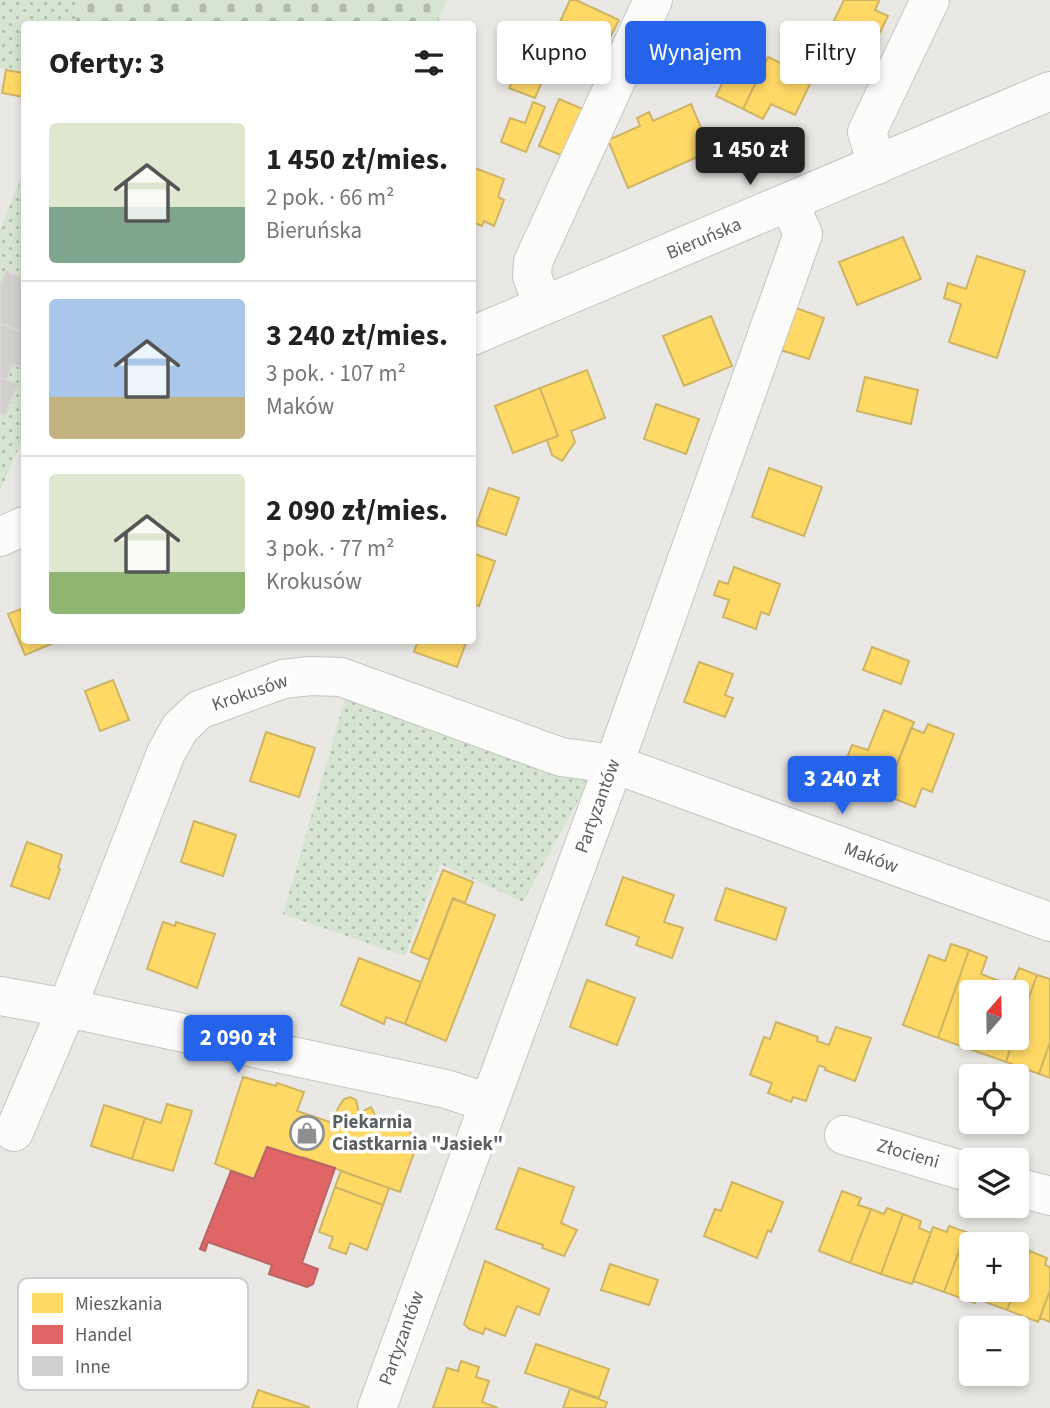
<!DOCTYPE html>
<html lang="pl">
<head>
<meta charset="utf-8">
<style>
  :root { --surface:#fff; --page:#f6f6f6; --text:#222; --muted:#767676; --line:#e0e0e0; --accent:#2563eb }
  body { margin:0; font-family:"Source Sans 3",sans-serif; background:var(--page); color:var(--text); height:100vh; display:flex; flex-direction:column; font-size:26px; white-space:nowrap }
  * { box-sizing:border-box; margin:0 }
  p { font-size:23px; color:var(--muted) }
  .icon { flex:none; width:38px; height:38px; fill:none; stroke:currentColor; stroke-width:2; stroke-linecap:round; stroke-linejoin:round }
  .map { position:relative; flex:1; overflow:hidden }
  .drawer { position:absolute; left:21px; top:21px; width:455px; height:623px; display:flex; flex-direction:column; background:var(--surface); border-radius:7px; box-shadow:0 4px 10px #0003 }
  .drawer>* { flex:none }
  .banner { position:absolute; left:497px; top:21px; width:448px; height:63px; display:flex; gap:14px }
  .needle { width:46px; rotate:20deg }
  .controls { position:absolute; left:959px; top:980px; display:grid; gap:14px }
  .controls a { display:grid; place-items:center; width:70px; height:70px; border-radius:7px; background:var(--surface); box-shadow:0 4px 10px #0003; font-size:35px }
  .price { position:absolute; translate:-50% -60px; padding:0 16px; border-radius:7px; background:var(--accent); color:#fff; font-size:23px; line-height:46px; filter:drop-shadow(0 2px 4px #0008) }
  .price::after { content:''; position:absolute; left:50%; top:42px; width:21px; height:16px; margin-left:-10px; background:inherit; clip-path:polygon(0 0,100% 0,50% 100%) }
  .price.active { background:#222; color:#fff }
  ul { padding:0; list-style:none }
  li { display:flex; align-items:center; gap:21px; height:175px; padding:0 28px }
  li+li { border-top:2px solid var(--line) }
  li span { display:grid; place-items:center; flex:none; width:196px; height:140px; border-radius:7px; color:#555 }
  li>.icon { margin-inline-start:auto }
  span .icon { width:84px; height:84px; fill:#fffc; stroke-width:1 }
  li b { font-size:30px }
  h2 { display:flex; justify-content:space-between; align-items:center; height:84px; padding:0 28px; font-size:30px }
  .chip { padding:0 24px; border-radius:7px; background:var(--surface); box-shadow:0 4px 10px #0003; font-size:24px; line-height:63px }
  .chip.active { background:var(--accent); color:#fff }
  .map>svg:first-child { display:block }
  .grass { fill:url(#grass-dots) }
  .cemetery { fill:url(#cemetery-stones) }
  .homes { fill:#ffd966; stroke:#ceb465; stroke-width:2 }
  .shops { fill:#e06666; stroke:#b86465; stroke-width:2 }
  .building { fill:#d1cfce; stroke:#d9d8d4; stroke-width:2 }
  .lines { fill:none; stroke-linecap:round; stroke-linejoin:round }
  .minor-casing { stroke:#c4c5c5; stroke-width:40 }
  .tertiary-casing { stroke:#c4c5c5; stroke-width:40 }
  .minor { stroke:#fcfcfb; stroke-width:38 }
  .tertiary { stroke:#fcfcfb; stroke-width:38 }
  .labels { text-anchor:middle; dominant-baseline:central; stroke-width:7; stroke-linejoin:round; paint-order:stroke }
  .street-label { font-size:19px; fill:#5b5f62; stroke:#fff }
  .poi-label { font-size:19px; font-weight:bold; fill:#5b5f62; stroke:#fff; text-anchor:start }
  .key { fill:#fff; stroke:#cecfd0; stroke-width:2 }
  .key-label { font-size:19px; fill:#5b5f62 }
</style>
</head>
<body>
<div class="map">
<svg width="1050" height="1408" viewBox="0 0 1050 1408">
  <defs>
    <pattern id="grass-dots" width="8" height="8" patternUnits="userSpaceOnUse" patternTransform="scale(1.75)"><rect width="8" height="8" fill="#d6e4d2"/><path d="M2 2h.1M6 6h.1" fill="none" stroke="#b1bcae" stroke-width="1.8" stroke-linecap="round"/></pattern>
    <pattern id="cemetery-stones" width="16" height="16" patternUnits="userSpaceOnUse" patternTransform="scale(1.75)"><rect width="16" height="16" fill="#d6e4d2"/><path d="M2 7V4a2 2 0 0 1 4 0v3zM10 15v-3a2 2 0 0 1 4 0v3z" fill="#b1bcae"/></pattern>
  </defs>
  <rect width="100%" height="100%" fill="#eae8e5"/>
  <!-- grass -->
  <path class="grass" d="M0,0H81L75,24H24V72L0,68Z
    M24,171V436L0,491V230Z
    M346,696L588,782L523,902L440,864L405,956L283,914Z"/>
  <!-- cemetery -->
  <path class="cemetery" d="M81,0H447L437,24H75Z"/>
  <!-- homes -->
  <path class="homes" d="M570,0H576L619,20L609,40L605,38L588,74L541,52L555,23L559,24Z
    M844,0H877L879,1L875,10L888,16L869,55L827,35Z
    M529,47L552,58L535,98L509,88Z
    M768,57L813,78L795,115L771,104L763,119L743,109Z
    M733,61L760,74L743,109L716,96Z
    M6,70L24,73V97L2,93Z
    M559,99L583,109L563,156L539,146Z
    M533,102L545,107L526,152L501,142L510,118L525,123Z
    M691,104L711,151L628,188L608,140L640,126L637,118L649,112L653,121Z
    M472,167L504,179L498,197L504,200L494,226L484,221L482,226L472,222Z
    M903,237L921,279L857,305L839,262Z
    M977,256L1025,271L997,358L949,342L961,304L944,298L948,283L966,289Z
    M796,308L824,318L809,359L781,350Z
    M711,316L732,366L684,386L663,336Z
    M587,370L605,418L571,431L575,442L562,461L552,455L547,440L558,436L540,388Z
    M865,377L918,390L911,424L857,411Z
    M540,388L558,436L513,453L495,406Z
    M656,404L699,419L686,454L644,439Z
    M769,468L822,487L804,536L752,517Z
    M489,488L519,498L506,535L476,525Z
    M472,553L495,561L479,606L472,604Z
    M734,567L780,584L769,615L761,612L756,629L723,617L729,600L714,595L719,581L728,584Z
    M24,608V640H61L25,655L8,614Z
    M418,640H467L457,667L414,652Z
    M872,647L909,661L901,684L863,670Z
    M699,662L733,674L725,695L733,698L725,717L684,702Z
    M113,680L129,720L100,731L85,691Z
    M884,710L914,722L885,795L856,784L862,769L845,763L852,745L868,750Z
    M928,724L954,734L932,792L922,788L915,807L885,795L911,728L924,733Z
    M266,732L315,748L299,797L250,781Z
    M194,821L236,835L223,876L181,862Z
    M27,842L62,855L58,868L60,869L49,899L11,886Z
    M443,870L473,882L465,903L453,898L429,960L411,952Z
    M623,877L674,895L664,922L683,928L672,958L636,945L639,937L606,925Z
    M726,888L786,908L776,940L715,920Z
    M453,899L495,915L446,1041L405,1024Z
    M163,922L175,926L176,922L215,934L197,988L147,969Z
    M951,944L969,950L938,1038L903,1025L929,955L945,961Z
    M969,950L987,957L981,974L997,980L993,992H971V1038H977L972,1050L938,1038Z
    M359,958L421,982L405,1024L386,1017L384,1024L341,1005Z
    M1019,968L1037,975L1017,1031V992H993L997,980L1012,985Z
    M1037,975L1050,979V1042L1039,1074L1006,1062L1014,1038H1017V1031Z
    M587,980L635,998L617,1045L570,1027Z
    M776,1022L818,1037L817,1041L829,1045L836,1027L871,1038L855,1081L825,1070L826,1068L819,1065L806,1101L793,1097L791,1102L768,1093L772,1083L750,1075L764,1037L770,1039Z
    M977,1038H1014L1006,1062L972,1050Z
    M1050,1042V1078L1039,1074Z
    M243,1077L276,1086L277,1083L304,1092L297,1111L333,1123L338,1108L344,1099L350,1097L356,1100L359,1113L371,1107L376,1117L409,1129L416,1147L400,1192L303,1157L302,1159L267,1147L254,1179L215,1164Z
    M167,1104L192,1111L173,1171L132,1159L145,1118L161,1123Z
    M104,1105L145,1118L132,1159L91,1146Z
    M519,1168L574,1187L561,1223L577,1230L564,1256L542,1248L543,1245L496,1229Z
    M341,1171L389,1188L383,1205L335,1187Z
    M732,1182L783,1202L771,1232L768,1230L757,1258L704,1236L715,1209L721,1211Z
    M335,1187L383,1205L367,1250L350,1243L346,1254L329,1248L333,1237L319,1232Z
    M842,1191L861,1198L858,1205L871,1209L850,1263L819,1251Z
    M887,1208L903,1214L881,1274L850,1263L871,1209L884,1214Z
    M903,1214L921,1221L919,1228L931,1233L912,1284L881,1274Z
    M949,1226L966,1232L944,1292L913,1281L933,1227L947,1232Z
    M966,1232L984,1239L982,1244H971V1290H980L975,1303L944,1292Z
    M1017,1247L1030,1251L1017,1286Z
    M1030,1251L1047,1258L1045,1265L1050,1267V1290L1038,1322L1007,1310Z
    M485,1261L549,1289L539,1315L517,1306L505,1336L485,1328L483,1334L469,1329L464,1324Z
    M610,1264L658,1280L649,1305L601,1290Z
    M980,1290H1015L1007,1310L977,1299Z
    M1050,1290V1322L1040,1318Z
    M536,1344L609,1369L599,1398L525,1373Z
    M461,1361L479,1367L476,1377L489,1381L482,1402L498,1408H433L447,1368L458,1371Z
    M570,1389L607,1402L605,1408H563Z
    M258,1390L309,1407V1408H252Z"/>
  <!-- shops -->
  <path class="shops" d="M267,1147L335,1168L302,1263L318,1269L313,1284L307,1287L269,1274L272,1265L208,1242L205,1251L200,1249L231,1171L254,1179Z"/>
  <!-- building -->
  <path class="building" d="M6,271L24,279V333L0,323V286Z
    M0,323L24,333V368L13,365L6,380L0,377Z
    M0,377L18,384L5,415L0,413Z"/>
  <g class="lines">
    <!-- minor casing -->
    <g class="minor-casing">
      <path id="minor" d="M877,165L867,132L930,0
        M543,305L532,276L533,262L653,0
        M0,996L67,1008L446,1089L489,1103
        M14,1132L67,1008L166,753L180,728L199,710L283,679L310,676L341,677L561,757L614,764L1050,922
        M844,1135L971,1173
        M1017,1187L1050,1196
        M377,1408L614,764L803,234L789,203"/>
    </g>
    <!-- tertiary casing -->
    <g class="tertiary-casing">
      <path id="tertiary" d="M472,336L1050,91
        M0,537L24,526"/>
    </g>
    <!-- minor -->
    <use href="#minor" class="minor"/>
    <!-- tertiary -->
    <use href="#tertiary" class="tertiary"/>
  </g>
  <!-- icons -->
  <defs>
    <g id="shop-ring" transform="scale(1.75)"><circle r="9.5" fill="#fff" stroke="#8d8f90" stroke-width="1.5"/><path d="M-5-2.5h2.3a2.7 3.5 0 0 1 5.4 0H5L5.5 6h-11ZM-1.5-2.5h3a1.5 2.3 0 0 0-3 0Z" fill="#8d8f90"/></g>
  </defs>
  <g fill-rule="evenodd">
    <use href="#shop-ring" x="307" y="1133"/>
  </g>
  <g class="labels">
    <!-- street labels -->
    <g class="street-label">
      <text transform="translate(704 239) rotate(-23)">Bieruńska</text>
      <text transform="translate(250 693) rotate(-19)">Krokusów</text>
      <text transform="translate(598 806) rotate(-70)">Partyzantów</text>
      <text transform="translate(871 858) rotate(20)">Maków</text>
      <text transform="translate(908 1154) rotate(16)">Złocieni</text>
      <text transform="translate(402 1338) rotate(-70)">Partyzantów</text>
    </g>
    <!-- poi labels -->
    <g class="poi-label">
      <text x="332" y="1122">Piekarnia<tspan x="332" dy="22">Ciastkarnia "Jasiek"</tspan></text>
    </g>
  </g>
  <!-- legend -->
  <rect x="18" y="1278" width="230" height="112" rx="10" class="key"/>
  <rect x="32" y="1293" width="31" height="20" fill="#ffd966"/>
  <rect x="32" y="1325" width="31" height="19" fill="#e06666"/>
  <rect x="32" y="1356" width="31" height="20" fill="#d1cfce"/>
  <g class="key-label">
    <text x="75" y="1310">Mieszkania</text>
    <text x="75" y="1341">Handel</text>
    <text x="75" y="1373">Inne</text>
  </g>
</svg>
<div class="controls">
<a><svg class="needle" viewBox="-14 -14 28 28"><path d="M0-13l5 13h-10z" fill="#e53935"/><path d="M0 13l5-13h-10z" fill="#767676"/></svg></a>
<a><svg class="icon" aria-label="locate" viewBox="0 0 24 24"><circle cx="12" cy="12" r="6"/><path d="M12 2v4M12 18v4M2 12h4M18 12h4"/></svg></a>
<a><svg class="icon" aria-label="layers" viewBox="0 0 24 24"><path d="M12 4l9 5-9 5-9-5zM3 14l9 5 9-5"/></svg></a>
<a>+</a>
<a>−</a>
</div>
<b class="price active" style="left:750px;top:187px">1 450 zł</b>
<b class="price" style="left:842px;top:816px">3 240 zł</b>
<b class="price" style="left:238px;top:1075px">2 090 zł</b>
<div class="banner">
<a class="chip">Kupno</a>
<a class="chip active">Wynajem</a>
<a class="chip">Filtry</a>
</div>
<section class="drawer">
<h2>Oferty: 3<svg class="icon" aria-label="filters" viewBox="0 0 24 24"><path d="M4 7h16M4 17h16"/><circle cx="9" cy="7" r="2"/><circle cx="15" cy="17" r="2"/></svg></h2>
<ul>
<li><span style="background:linear-gradient(#dfe7d0 60%,#7fa58c 0)"><svg class="icon" aria-label="home" viewBox="0 0 24 24"><path d="M3 11l9-7 9 7M6 9v11h12V9"/></svg></span><div><b>1 450 zł/mies.</b><p>2 pok. · 66 m²</p><p>Bieruńska</p></div></li>
<li><span style="background:linear-gradient(#a9c7e8 70%,#c2b280 0)"><svg class="icon" aria-label="home" viewBox="0 0 24 24"><path d="M3 11l9-7 9 7M6 9v11h12V9"/></svg></span><div><b>3 240 zł/mies.</b><p>3 pok. · 107 m²</p><p>Maków</p></div></li>
<li><span style="background:linear-gradient(#dfe7d0 70%,#8fb573 0)"><svg class="icon" aria-label="home" viewBox="0 0 24 24"><path d="M3 11l9-7 9 7M6 9v11h12V9"/></svg></span><div><b>2 090 zł/mies.</b><p>3 pok. · 77 m²</p><p>Krokusów</p></div></li>
</ul>
</section>
</div>
</body>
</html>
